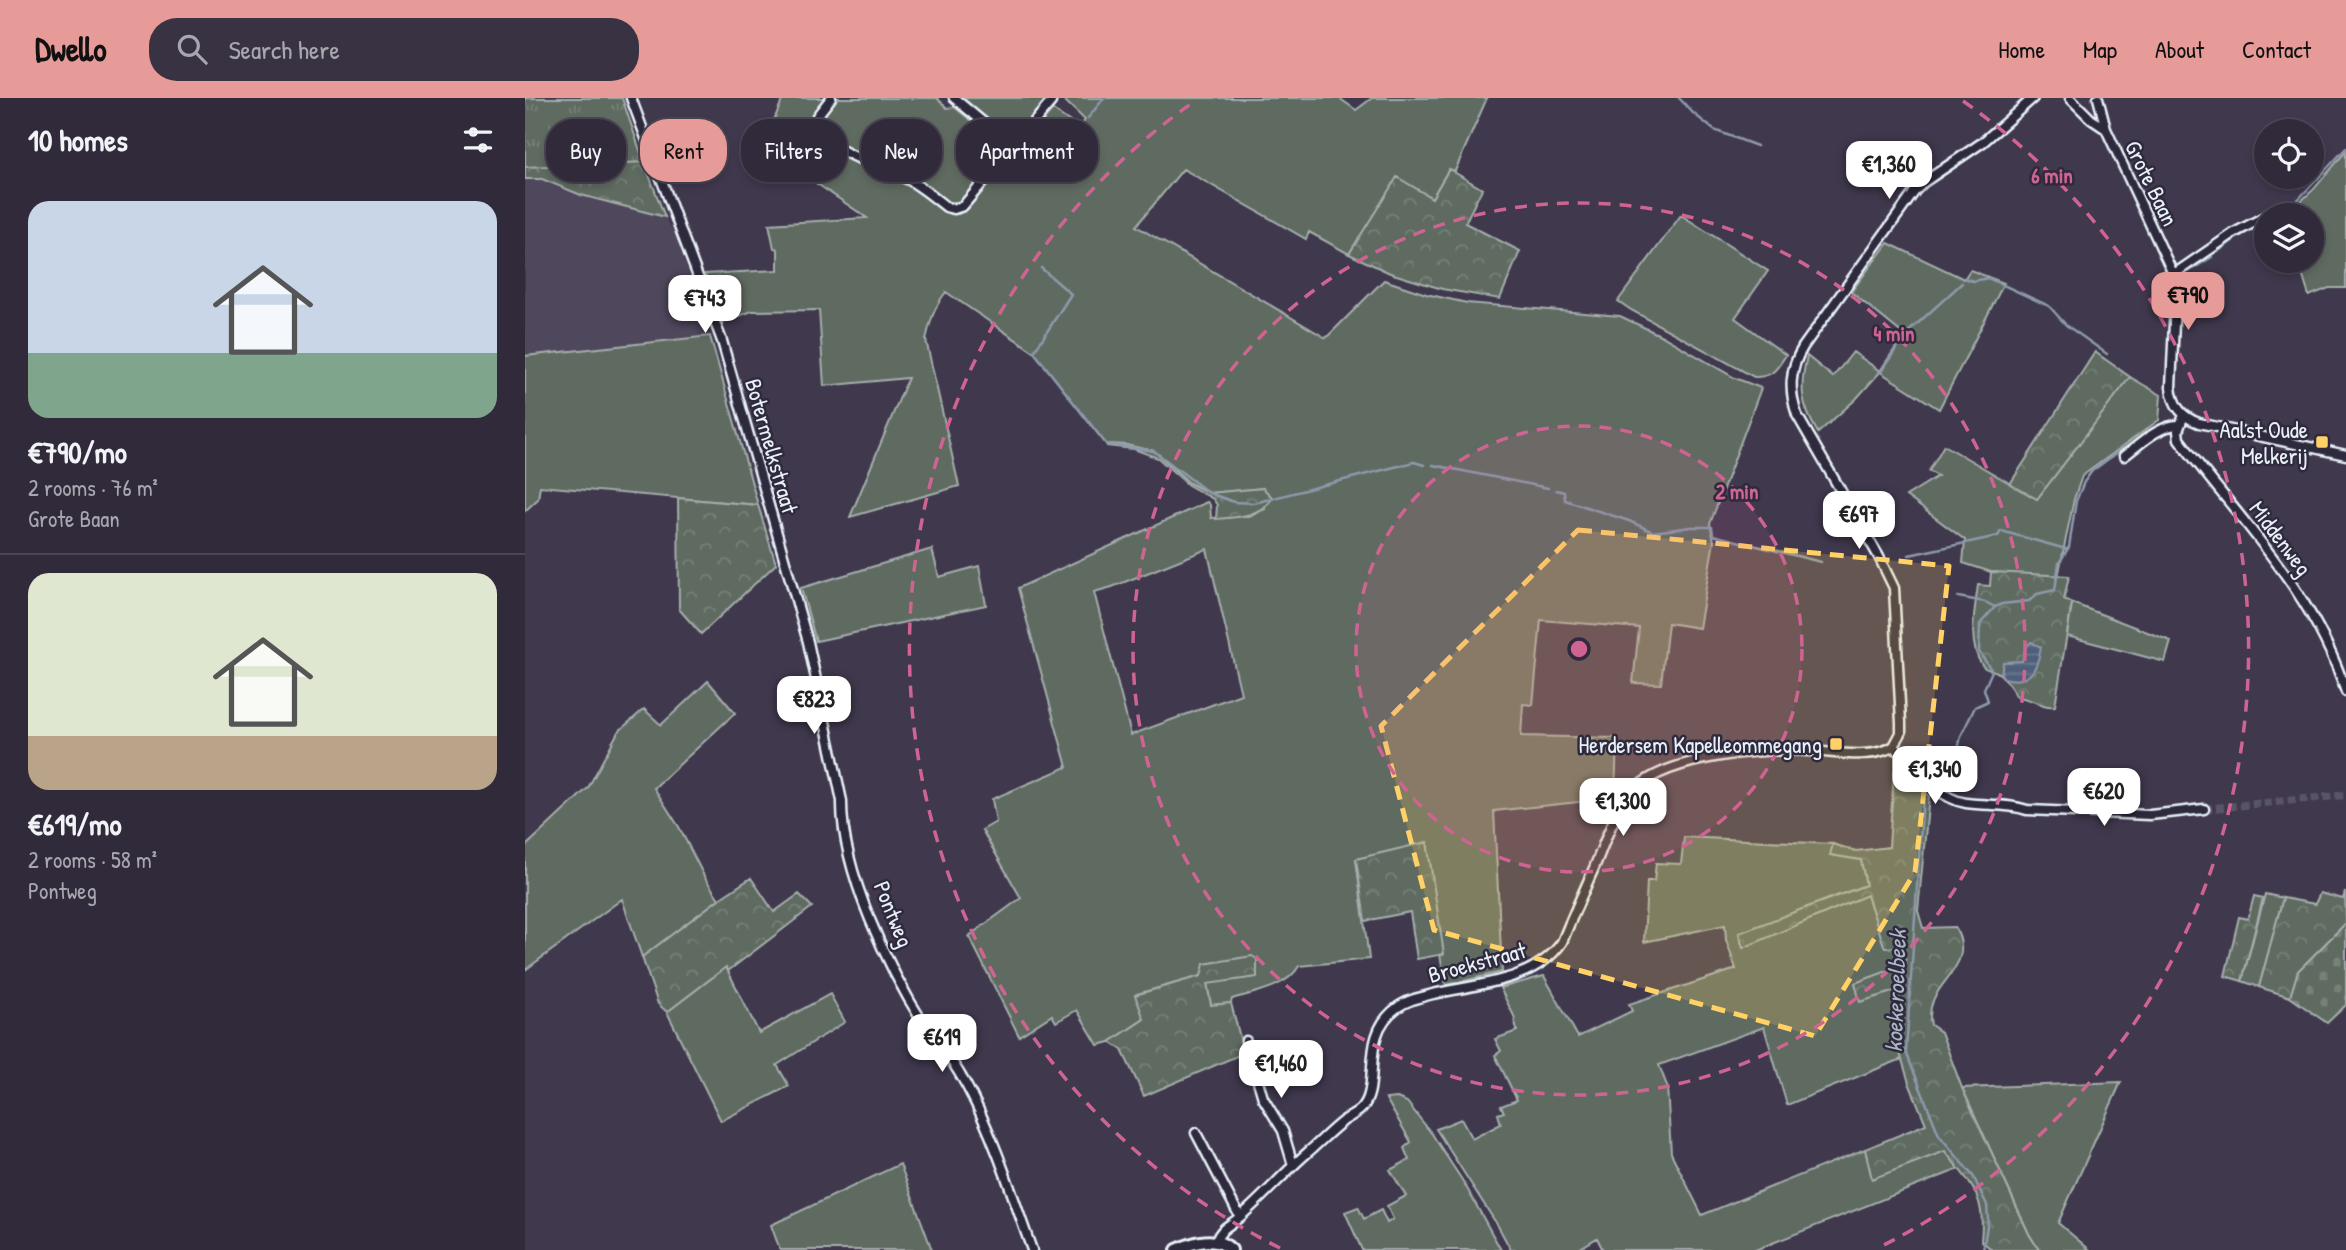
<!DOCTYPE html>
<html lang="en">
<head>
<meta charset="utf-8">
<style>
  :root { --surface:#302a3a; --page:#383242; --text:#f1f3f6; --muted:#a8a7af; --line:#4b4654; --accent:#e69b98 }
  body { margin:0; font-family:"Patrick Hand",sans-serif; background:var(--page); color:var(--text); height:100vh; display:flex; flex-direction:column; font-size:26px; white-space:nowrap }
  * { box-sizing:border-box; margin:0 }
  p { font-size:23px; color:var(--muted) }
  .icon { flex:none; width:38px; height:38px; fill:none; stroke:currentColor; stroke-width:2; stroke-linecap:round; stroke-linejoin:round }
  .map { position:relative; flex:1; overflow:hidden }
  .sheet { display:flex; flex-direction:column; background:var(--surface); width:525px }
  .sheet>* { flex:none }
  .hud { position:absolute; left:21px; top:21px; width:665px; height:63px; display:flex; gap:14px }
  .tools { position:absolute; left:1729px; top:21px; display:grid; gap:14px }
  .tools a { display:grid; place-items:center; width:70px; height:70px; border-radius:50%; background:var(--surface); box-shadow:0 4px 10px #0003,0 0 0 2px var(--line); font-size:35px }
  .price { position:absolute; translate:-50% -60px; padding:0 16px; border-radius:14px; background:#fff; color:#222; font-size:23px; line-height:46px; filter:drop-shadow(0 2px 4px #0008) }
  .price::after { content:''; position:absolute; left:50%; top:42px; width:21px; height:16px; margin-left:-10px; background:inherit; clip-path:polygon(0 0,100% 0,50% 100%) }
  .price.selected { background:var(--accent); color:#111 }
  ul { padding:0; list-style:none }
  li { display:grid; align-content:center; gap:14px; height:371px; padding:0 28px }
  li+li { border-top:2px solid var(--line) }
  li span { display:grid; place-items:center; height:217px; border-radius:21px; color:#555 }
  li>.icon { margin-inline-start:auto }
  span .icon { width:126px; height:126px; fill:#fffc; stroke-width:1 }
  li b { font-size:30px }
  h2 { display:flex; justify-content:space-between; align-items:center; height:84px; padding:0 28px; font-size:30px }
  .pill { padding:0 24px; border-radius:28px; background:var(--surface); box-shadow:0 4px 10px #0003,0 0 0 2px var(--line); font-size:24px; line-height:63px }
  .pill.selected { background:var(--accent); color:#111 }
  header { display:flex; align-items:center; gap:42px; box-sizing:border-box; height:98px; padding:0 35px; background:var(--accent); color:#111 }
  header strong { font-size:33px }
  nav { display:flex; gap:38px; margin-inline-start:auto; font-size:24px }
  .search { width:490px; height:63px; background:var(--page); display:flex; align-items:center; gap:18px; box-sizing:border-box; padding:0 24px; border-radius:28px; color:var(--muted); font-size:26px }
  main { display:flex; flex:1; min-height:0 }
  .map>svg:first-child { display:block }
  .built { fill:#4f465b }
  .grass { fill:#5f6b60; stroke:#a4aeac; stroke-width:2; fill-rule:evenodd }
  .forest { fill:url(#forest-crowns); stroke:#a4aeac; stroke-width:2 }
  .cemetery { fill:url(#cemetery-stones); stroke:#a4aeac; stroke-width:2 }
  .park { fill:url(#park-tufts); stroke:#a4aeac; stroke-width:2 }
  .water { fill:url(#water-rules); stroke:#8d99ac; stroke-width:2 }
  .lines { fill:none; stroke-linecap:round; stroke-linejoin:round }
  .stream { stroke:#8d99ac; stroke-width:2.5 }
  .minor-tunnel { stroke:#595467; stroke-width:8; stroke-dasharray:8 4; stroke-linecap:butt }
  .minor-casing { stroke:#e8f1f8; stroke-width:13 }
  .tertiary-casing { stroke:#e8f1f8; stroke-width:16 }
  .minor { stroke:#2f2a3d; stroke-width:8 }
  .tertiary { stroke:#2f2a3d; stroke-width:10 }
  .marked { fill:#ffd166; fill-opacity:0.2; stroke:#ffd166; stroke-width:5; stroke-dasharray:14 9; stroke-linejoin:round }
  .ring { fill:none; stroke:#cf6492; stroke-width:3.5; stroke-dasharray:12 9 }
  .poi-dot { fill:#ffd166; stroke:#2f2a3d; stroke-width:2.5 }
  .labels { text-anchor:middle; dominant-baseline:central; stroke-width:5; stroke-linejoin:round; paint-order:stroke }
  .street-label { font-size:23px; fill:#e8f1f8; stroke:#2f2a3d }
  .poi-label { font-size:23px; fill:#e8f1f8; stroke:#2f2a3d; text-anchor:end }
  .water-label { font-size:24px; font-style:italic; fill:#abb7c6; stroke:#2f2a3d }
  .centre { fill:#cf6492; stroke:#2f2a3d; stroke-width:3.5 }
  .ring-label { font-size:21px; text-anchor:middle; font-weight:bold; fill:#cf6492; stroke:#2f2a3d; stroke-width:5; stroke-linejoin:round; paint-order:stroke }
</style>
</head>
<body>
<header>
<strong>Dwello</strong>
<div class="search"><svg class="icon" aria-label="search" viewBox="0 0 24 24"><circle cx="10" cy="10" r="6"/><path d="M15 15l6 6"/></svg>Search here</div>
<nav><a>Home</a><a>Map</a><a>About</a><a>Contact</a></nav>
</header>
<main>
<section class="sheet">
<h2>10 homes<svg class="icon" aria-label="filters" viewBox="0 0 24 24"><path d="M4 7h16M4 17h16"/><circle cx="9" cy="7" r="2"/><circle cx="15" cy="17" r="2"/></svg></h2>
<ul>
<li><span style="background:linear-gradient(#c9d6e8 70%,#7fa58c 0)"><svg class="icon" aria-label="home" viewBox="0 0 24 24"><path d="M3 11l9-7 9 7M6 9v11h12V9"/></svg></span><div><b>€790/mo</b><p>2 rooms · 76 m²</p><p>Grote Baan</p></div></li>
<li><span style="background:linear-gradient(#dfe7d0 75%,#b9a48a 0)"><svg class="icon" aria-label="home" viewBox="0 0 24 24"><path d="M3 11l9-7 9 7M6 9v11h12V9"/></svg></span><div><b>€619/mo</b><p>2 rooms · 58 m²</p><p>Pontweg</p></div></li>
</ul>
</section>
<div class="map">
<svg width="1821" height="1152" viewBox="0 0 1821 1152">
  <defs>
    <pattern id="forest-crowns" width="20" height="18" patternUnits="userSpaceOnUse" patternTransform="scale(1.75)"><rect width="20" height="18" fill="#5f6b60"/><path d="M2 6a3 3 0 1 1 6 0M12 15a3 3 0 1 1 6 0" fill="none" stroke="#768178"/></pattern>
    <pattern id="cemetery-stones" width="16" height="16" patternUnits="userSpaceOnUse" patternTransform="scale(1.75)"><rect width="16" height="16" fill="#5f6b60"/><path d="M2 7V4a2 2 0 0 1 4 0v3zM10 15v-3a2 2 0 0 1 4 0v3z" fill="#768178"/></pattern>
    <pattern id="park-tufts" width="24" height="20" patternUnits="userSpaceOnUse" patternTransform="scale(1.75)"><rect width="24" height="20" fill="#5f6b60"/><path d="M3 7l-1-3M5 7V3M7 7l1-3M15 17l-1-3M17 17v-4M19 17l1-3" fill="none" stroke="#768178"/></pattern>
    <pattern id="water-rules" width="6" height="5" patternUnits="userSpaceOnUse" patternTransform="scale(1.75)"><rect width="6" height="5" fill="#505f7a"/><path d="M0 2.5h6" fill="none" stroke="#69768e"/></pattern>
  </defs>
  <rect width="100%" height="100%" fill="#40384d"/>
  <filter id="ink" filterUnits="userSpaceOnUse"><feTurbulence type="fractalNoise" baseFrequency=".0143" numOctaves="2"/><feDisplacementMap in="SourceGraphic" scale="14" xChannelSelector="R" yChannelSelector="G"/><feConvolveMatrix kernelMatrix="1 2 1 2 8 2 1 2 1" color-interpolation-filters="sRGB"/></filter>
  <g filter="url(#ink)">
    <!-- built -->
    <path class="built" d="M0,81H17L140,120L150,136L185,238L0,258Z"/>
    <!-- grass -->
    <path class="grass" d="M258,0H301L291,12L287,27L293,42L321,61L395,93L417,112L434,116L445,106L528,12L554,30L560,22L537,0H814L831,12L847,0H962L930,73L924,71L907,100L872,80L824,156L784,134L781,141L658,71L611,128L801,240L859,182L901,196L942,205L1095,218L1137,238L1210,280L1236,290L1185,426L1189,443L1174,530L1143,525L1136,586L1108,585L1114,530L1016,522L1008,607L998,606L996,638L1092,640L1090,700L969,713L977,874L921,887L915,857H918L902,745L831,761L844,861L774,868C763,889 728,895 707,901L706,905L686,907L682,885L731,879L676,878L612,896L619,921L585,944L573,947L552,912L531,924L527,917L494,938L444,838L496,800L457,732L471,724L467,701L542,669L493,490L682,404L685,407L686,420L724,418L740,411L738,390L684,395L664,385L629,353L600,347L581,346L509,254L421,194C409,209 405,224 401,242L434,388L325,419L383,280L299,288L294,212L227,213L196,225L180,176L253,172V151L249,150L244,126L342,120L238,49ZM682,451L716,596L606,637L569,494L587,489Z
      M312,0H412L422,10L429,9L473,43L476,57L437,104H420L394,84L323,53L298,32L297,20Z
      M437,0H523L494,35L482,38Z
      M1821,53V190H1804L1784,198L1773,163H1787V117H1761L1789,91Z
      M1156,117L1243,173L1210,220L1261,257C1251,272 1248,279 1229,279L1106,212L1093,203Z
      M1363,145L1439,181L1445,172L1479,185L1414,311L1355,274L1331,301L1293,335C1276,307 1274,290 1282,258L1308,279L1328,254L1355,273L1379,237L1326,194Z
      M185,238L233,407L15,388L13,401L0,413V258Z
      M1605,279L1636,297L1634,322L1557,378L1549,401L1533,479L1466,474L1438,465L1440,442L1381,398L1413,378L1404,373L1419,347L1512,401Z
      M407,451L414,479L454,468L461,507L291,543L276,490Z
      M1547,505L1646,543L1640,564L1542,538Z
      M183,583L210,615L129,690L154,729L180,780L194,801L117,859L97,801L0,872V749L63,690L93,634L119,611L136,627Z
      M1159,739L1308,746L1306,757L1336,762L1341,787L1214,835L1218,850L1342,797L1360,850L1379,848L1381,867L1330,885L1374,892L1377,961L1262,1007L1239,929L1134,967L1142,988L1146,1055L1177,1117L1340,1051L1347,1080L1420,1053L1434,1071L1230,1152H1078L1072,1140L1052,1152H986L973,1128L911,1031L936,1021L947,1041L976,1026L973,1016L979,1014L976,1008L992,1002L970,957L976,953L970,941L992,933L989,918L975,890L1019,878L1053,939L1107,913L1104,906L1211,871L1201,842L1200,827L1119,844L1122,783H1129L1131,765L1156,766Z
      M1740,796L1758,800L1734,889L1717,883Z
      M201,869L234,935L305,896L320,924L252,967L264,988L196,1023L142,914Z
      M1596,984L1533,1125L1565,1152H1514L1504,1136L1437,990Z
      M872,1000L882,1004L907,1036L939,1085L976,1152H837L820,1114L833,1109L839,1121L856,1112L862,1125L868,1121L862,1108L881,1098L865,1072L884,1062L879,1050L886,1044L861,1001Z
      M375,1066L407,1152H255L246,1127Z"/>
    <!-- forest -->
    <path class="forest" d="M0,49L45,67L119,64L140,119L56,97L17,81H0Z
      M924,71L957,91L940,125L995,153L975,201L917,191L865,175L824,156L872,79L907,100Z
      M1570,254L1605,279L1512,401L1485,386Z
      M581,346L600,347L629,353L664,385L684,395L738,390L748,400C733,419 714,419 691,421L692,407L688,401L663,387L633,360L609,351L582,348Z
      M153,400L233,407L251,466L176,536L154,511Z
      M1466,474L1544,478L1539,501L1547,505L1530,608C1516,610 1507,600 1492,599C1487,592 1480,578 1472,574C1466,571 1461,573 1457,567C1442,546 1450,511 1453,487L1465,488Z
      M1376,672L1404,698L1393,813L1398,830L1430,829C1455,874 1397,883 1406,927L1416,934L1437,990L1504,1136L1514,1152H1467L1456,1142C1461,1097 1446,1087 1420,1053L1347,1081L1340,1051L1401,1026L1384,985L1375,955L1374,892L1335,904L1330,885L1381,866L1379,848L1360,850L1342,797L1218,850L1214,835L1341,787L1336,762L1305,757L1308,746L1331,753L1364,749L1369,674Z
      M902,744L919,856L892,861L885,814L840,823L831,761Z
      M226,780L249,814L274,796L287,809L203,873L201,869L142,914L133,906L117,859L194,801Z
      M1820,794L1821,825L1773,873L1765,899L1734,889L1758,800L1790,806L1795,795L1818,801Z
      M1729,798L1738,800L1717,883L1700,878L1714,819L1723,821Z
      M727,858L732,861V879L682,886L686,907L706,905L719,955L619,998L597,952L585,944L619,921L610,897L676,878L679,866Z"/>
    <!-- cemetery -->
    <path class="cemetery" d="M1821,825V907L1802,925L1765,899L1773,873Z"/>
    <!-- park -->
    <path class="park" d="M0,0H97L119,64L0,69Z"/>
    <!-- water -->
    <path class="water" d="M1506,544L1516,549C1512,572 1505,587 1479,580L1476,576L1478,564L1497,563L1501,549Z"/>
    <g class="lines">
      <!-- stream -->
      <path class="stream" d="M1154,0L1168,15L1189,32L1232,48
        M563,20L579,0
        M1768,107L1821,50
        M1753,117L1761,113
        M1694,153L1710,141L1741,124
        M516,170L546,196L509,254L581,346L629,353L684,395L709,404L729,405L889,364L899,367
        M1661,175L1687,159
        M1439,180L1448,183L1463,180L1524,208L1541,227L1582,256
        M1356,274L1380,237L1437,185
        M908,367L1023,390
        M1031,392L1039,394L1040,402L1104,423L1128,434L1166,429H1187L1188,437L1296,464
        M1384,457L1473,438L1476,433L1541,451
        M1433,499L1460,504L1470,509
        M1412,681L1432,656L1436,638L1450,609L1463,603L1459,591L1467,573L1454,554L1455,526L1470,509L1477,506L1504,503L1512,496L1530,492L1534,465L1544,449L1551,403L1559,384L1567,373L1586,359L1633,328
        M1402,693L1398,698L1381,954L1414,1037L1448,1078L1462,1107L1463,1122L1458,1152"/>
      <!-- minor-tunnel -->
      <path class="minor-tunnel" d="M1679,711L1821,697"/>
      <!-- minor casing -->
      <g class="minor-casing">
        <path id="minor" d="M106,0L197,243L283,544L317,703C316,772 364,873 402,931C406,937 412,941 416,947C427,963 438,980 447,998C472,1047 488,1100 507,1152
          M306,0L292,18L293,33C315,58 346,64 375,77C392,85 406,97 421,109L429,111L438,108L526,4L527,0
          M429,0L488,49
          M1545,0L1566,21L1581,31
          M1573,0L1581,31L1651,182L1646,289C1648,308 1657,319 1674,325L1821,357
          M1742,117L1759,108
          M1649,176L1709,135L1741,118
          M1659,317L1653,333L1654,341C1717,425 1788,492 1821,594
          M1599,358C1614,347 1635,326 1655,327
          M1369,648C1388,668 1413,701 1441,705C1462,708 1482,705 1502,712L1625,717L1679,711
          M721,943L738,1000L758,1033L768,1067
          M671,1035L715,1119
          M691,1143C698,1127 704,1129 716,1118C739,1098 759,1075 782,1055C794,1045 805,1033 818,1023C824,1019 831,1016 836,1011C858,989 832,938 873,909C882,902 896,899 908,896C952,886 1010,884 1037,844C1047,819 1058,795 1069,770C1080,744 1090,710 1111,690C1147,658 1238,650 1285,653C1311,654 1347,662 1369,648L1376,635V625L1369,490L1354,459L1272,317C1264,293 1264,272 1278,249L1390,93L1399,84L1458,44L1508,0"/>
      </g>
      <!-- tertiary casing -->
      <g class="tertiary-casing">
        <path id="tertiary" d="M652,1152C668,1144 692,1137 706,1152"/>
      </g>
      <!-- minor -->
      <use href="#minor" class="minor"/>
      <!-- tertiary -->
      <use href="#tertiary" class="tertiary"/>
    </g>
  </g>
  <!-- marked area -->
  <path class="marked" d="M1053,432L1424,468L1390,774L1290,938L909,832L856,628Z"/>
  <!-- distance rings -->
  <circle cx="1054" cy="551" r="223" fill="#cf6492" fill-opacity=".12"/>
  <g class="ring">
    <circle cx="1054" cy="551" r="223"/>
    <circle cx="1054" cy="551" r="446"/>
    <path d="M755 1150A669 669 0 0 1 670 3M1438 3A669 669 0 0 1 1353 1150"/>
  </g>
  <!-- markers -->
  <g class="poi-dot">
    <rect x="1790" y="337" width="14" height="14" rx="3.5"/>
    <rect x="1304" y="639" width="14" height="14" rx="3.5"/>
  </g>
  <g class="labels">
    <!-- street labels -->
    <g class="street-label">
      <text transform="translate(1627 85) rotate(64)">Grote Baan</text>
      <text transform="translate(247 348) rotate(74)">Botermelkstraat</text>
      <text transform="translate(1756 440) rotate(53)">Middenweg</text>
      <text transform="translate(369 816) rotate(68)">Pontweg</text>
      <text transform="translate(952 864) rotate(-15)">Broekstraat</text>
    </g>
    <!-- poi labels -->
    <g class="poi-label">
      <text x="1783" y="331">Aalst Oude<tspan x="1783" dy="26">Melkerij</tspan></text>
      <text x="1297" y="646">Herdersem Kapelleommegang</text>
    </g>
    <!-- water labels -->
    <g class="water-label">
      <text transform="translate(1370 893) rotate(-88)">koekeroelbeek</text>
    </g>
  </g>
  <circle cx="1054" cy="551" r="10" class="centre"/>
  <g class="ring-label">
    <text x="1527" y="85">6 min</text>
    <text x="1369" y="243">4 min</text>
    <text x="1212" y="401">2 min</text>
  </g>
</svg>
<div class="tools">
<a><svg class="icon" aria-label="locate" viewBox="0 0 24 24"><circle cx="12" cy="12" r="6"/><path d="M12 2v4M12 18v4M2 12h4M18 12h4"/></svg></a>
<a><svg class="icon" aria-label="layers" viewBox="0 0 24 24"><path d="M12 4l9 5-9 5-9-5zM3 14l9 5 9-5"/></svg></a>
</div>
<b class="price" style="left:1364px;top:103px">€1,360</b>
<b class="price selected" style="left:1663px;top:234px">€790</b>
<b class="price" style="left:180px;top:237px">€743</b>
<b class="price" style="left:1334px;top:453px">€697</b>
<b class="price" style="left:289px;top:638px">€823</b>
<b class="price" style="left:1410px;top:708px">€1,340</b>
<b class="price" style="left:1579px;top:730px">€620</b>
<b class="price" style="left:1098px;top:740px">€1,300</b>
<b class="price" style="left:417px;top:976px">€619</b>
<b class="price" style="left:756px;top:1002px">€1,460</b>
<div class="hud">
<a class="pill">Buy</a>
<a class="pill selected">Rent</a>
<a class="pill">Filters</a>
<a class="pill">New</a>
<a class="pill">Apartment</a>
</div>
</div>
</main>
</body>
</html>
